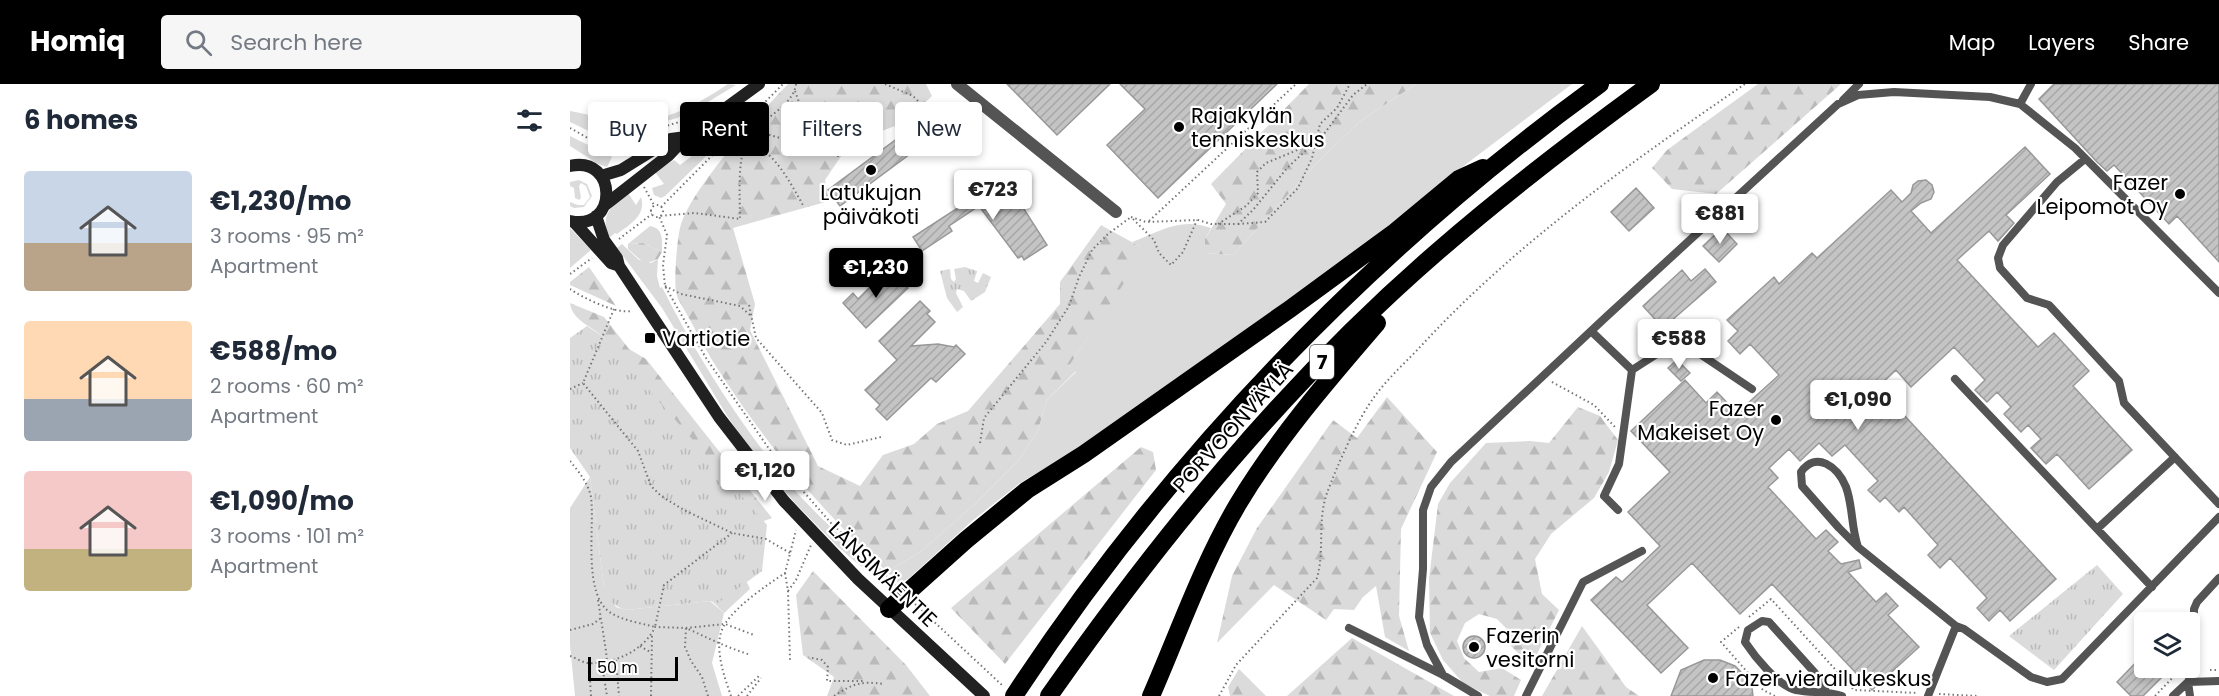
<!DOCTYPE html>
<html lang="en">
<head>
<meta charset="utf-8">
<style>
  :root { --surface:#fff; --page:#f6f6f7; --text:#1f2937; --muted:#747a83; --accent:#000 }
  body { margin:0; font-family:Poppins,sans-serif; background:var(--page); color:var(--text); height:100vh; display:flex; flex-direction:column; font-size:22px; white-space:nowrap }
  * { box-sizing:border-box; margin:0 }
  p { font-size:20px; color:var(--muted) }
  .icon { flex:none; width:33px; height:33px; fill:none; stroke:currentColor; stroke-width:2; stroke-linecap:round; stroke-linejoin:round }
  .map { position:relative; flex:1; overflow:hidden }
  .drawer { display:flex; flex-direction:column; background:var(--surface); width:570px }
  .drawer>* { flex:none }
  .banner { position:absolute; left:18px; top:18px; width:570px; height:54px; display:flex; gap:12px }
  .buttons { position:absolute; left:1564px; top:528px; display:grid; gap:12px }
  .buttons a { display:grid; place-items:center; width:66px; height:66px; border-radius:6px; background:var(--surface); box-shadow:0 3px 9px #0003; font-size:30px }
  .scale { position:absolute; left:18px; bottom:15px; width:90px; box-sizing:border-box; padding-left:6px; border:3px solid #000; border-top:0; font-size:16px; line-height:21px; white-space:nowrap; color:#000; -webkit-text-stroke:4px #fff; paint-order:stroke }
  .price { position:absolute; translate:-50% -51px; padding:0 14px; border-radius:6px; background:#fff; color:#222; font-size:20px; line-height:39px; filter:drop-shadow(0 2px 3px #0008) }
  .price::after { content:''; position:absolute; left:50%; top:36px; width:18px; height:14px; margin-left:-9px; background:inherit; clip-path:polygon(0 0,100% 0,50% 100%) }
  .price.on { background:var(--accent); color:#fff }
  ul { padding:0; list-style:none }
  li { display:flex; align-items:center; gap:18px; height:150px; padding:0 24px }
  li span { display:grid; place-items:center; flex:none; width:168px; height:120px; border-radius:6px; color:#555 }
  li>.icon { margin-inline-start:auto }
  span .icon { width:72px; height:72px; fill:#fffc; stroke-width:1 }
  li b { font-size:26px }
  h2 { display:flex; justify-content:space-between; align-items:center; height:72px; padding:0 24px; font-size:26px }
  .pill { padding:0 21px; border-radius:6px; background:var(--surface); box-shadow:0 3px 9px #0003; font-size:21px; line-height:54px }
  .pill.on { background:var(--accent); color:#fff }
  header { display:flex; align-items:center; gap:36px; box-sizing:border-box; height:84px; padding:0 30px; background:var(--accent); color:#fff }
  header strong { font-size:28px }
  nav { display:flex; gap:33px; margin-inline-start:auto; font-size:21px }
  .search { width:420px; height:54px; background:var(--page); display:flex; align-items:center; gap:15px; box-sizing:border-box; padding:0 21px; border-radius:6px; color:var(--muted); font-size:22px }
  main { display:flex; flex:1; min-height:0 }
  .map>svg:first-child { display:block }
  .grass { fill:#dbdbdb }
  .forest { fill:url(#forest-firs) }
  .park { fill:url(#park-tufts) }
  .building { fill:url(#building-hatch); stroke:#989898; stroke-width:1.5 }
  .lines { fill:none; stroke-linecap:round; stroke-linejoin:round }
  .path { stroke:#767676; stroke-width:2; stroke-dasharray:1.5 3; stroke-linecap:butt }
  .service { stroke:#545454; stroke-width:8 }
  .minor { stroke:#545454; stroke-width:12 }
  .secondary { stroke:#212121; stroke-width:12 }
  .motorway { stroke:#000; stroke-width:18 }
  .poi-dot { fill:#000; stroke:#fff; stroke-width:2 }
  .labels { text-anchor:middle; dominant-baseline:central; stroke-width:4.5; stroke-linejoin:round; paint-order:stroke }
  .shield { fill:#fff; stroke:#4c4c4c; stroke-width:1.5 }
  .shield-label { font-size:20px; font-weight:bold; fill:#000 }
  .poi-label { font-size:21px; fill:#000; stroke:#fff; text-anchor:start }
  .street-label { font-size:21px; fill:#000; stroke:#fff }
</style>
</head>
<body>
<header>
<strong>Homiq</strong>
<div class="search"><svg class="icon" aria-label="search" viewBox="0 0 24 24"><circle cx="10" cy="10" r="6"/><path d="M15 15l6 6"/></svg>Search here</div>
<nav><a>Map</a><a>Layers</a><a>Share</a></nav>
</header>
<main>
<section class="drawer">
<h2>6 homes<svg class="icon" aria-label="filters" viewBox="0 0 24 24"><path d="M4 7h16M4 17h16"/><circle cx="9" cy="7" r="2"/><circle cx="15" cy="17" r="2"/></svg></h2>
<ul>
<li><span style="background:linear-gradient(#c9d6e8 60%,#b9a48a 0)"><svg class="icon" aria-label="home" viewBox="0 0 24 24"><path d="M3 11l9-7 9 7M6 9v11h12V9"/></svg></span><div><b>€1,230/mo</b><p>3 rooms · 95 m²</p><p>Apartment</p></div></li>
<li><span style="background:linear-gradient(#ffd9b3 65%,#9aa5b1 0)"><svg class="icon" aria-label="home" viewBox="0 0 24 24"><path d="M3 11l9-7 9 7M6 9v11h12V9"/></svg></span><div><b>€588/mo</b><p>2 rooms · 60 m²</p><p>Apartment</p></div></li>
<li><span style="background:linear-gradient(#f6c9c9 65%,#c2b280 0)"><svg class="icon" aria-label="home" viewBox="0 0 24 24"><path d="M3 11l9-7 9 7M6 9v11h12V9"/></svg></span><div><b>€1,090/mo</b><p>3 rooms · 101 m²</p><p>Apartment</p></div></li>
</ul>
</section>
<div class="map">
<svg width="1649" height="612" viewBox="0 0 1649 612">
  <defs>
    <pattern id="forest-firs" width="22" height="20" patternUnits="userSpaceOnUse" patternTransform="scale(1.5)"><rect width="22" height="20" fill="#dbdbdb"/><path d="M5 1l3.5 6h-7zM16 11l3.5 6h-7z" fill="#bababa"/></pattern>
    <pattern id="park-tufts" width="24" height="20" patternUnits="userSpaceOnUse" patternTransform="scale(1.5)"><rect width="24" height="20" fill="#dbdbdb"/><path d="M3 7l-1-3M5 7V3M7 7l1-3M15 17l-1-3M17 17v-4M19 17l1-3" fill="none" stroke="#bababa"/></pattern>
    <pattern id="building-hatch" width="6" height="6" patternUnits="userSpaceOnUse" patternTransform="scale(1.5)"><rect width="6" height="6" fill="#c4c4c4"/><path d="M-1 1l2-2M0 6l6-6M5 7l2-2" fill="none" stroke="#a7a7a7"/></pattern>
  </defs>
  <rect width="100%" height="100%" fill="#fff"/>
  <!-- grass -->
  <path class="grass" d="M158,0L166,1L128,24L107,34L72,44L31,53L0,38V27C22,31 46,38 69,37C102,35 131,18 158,0Z
    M846,0H1002L862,106L794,161L724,212L509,364L450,399L402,437L338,495L328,499L317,488L350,468L405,420L449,376L468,346L477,316L506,288L499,282L575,166L562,158C591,147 610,133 641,144L635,155V169L663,171L743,83L789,38Z
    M98,48L99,50L71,67L64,57Z
    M0,52L42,73L37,83L28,80L0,62Z
    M148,52L155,54L95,112L91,114L84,111L82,104L94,100L85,88L104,76L110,81Z
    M9,96L17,100L22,112L14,123L4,124L0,122V118L8,121H14L20,113L16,102L11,99L9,102L11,114L9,116L5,114L4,104L0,102V98Z
    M58,109L66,121L71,113C77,131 59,141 47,150L45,149L39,154C30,130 40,124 58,109Z
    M80,142C94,144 92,157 92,168L73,159L58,160Z
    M0,144L21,166L0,184Z
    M52,160L69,176L81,179L88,175L87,192L90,204L92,203C128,275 176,350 228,410C254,438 283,463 308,492L288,480L267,462L226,420L181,367L156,330L92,224L47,164Z
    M20,393L34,503L46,523L56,526L140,517L154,529L142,579L152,612H5L0,561V424Z"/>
  <!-- forest -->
  <path class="forest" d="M218,0H356L362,12L339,34L325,42L280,59L255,96L259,117L163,144L185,220L180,246L248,382L290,402L313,371L344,360L367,340L398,327L490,220V198L531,141L576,166L499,282L506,287L477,316L468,346L449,376L405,420L350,468L317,488C250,425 199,364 149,287C138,270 129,253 120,236C116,228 110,220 107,212C103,201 107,157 110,144C118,108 191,28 218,0Z
    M739,0H846L789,38L743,83L663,171L635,169V155L656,120L641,100Z
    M1188,0H1271L1146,110L1102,105L1082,84L1097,66Z
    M73,159L92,168L88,175L75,180L58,165V160Z
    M19,183L46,222L0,201V198Z
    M0,219L34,233L59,265L76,275L202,434L186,440L32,252C21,242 2,236 0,219Z
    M817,313L867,368L831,445L829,532L839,567L815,553L806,502L793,513L784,526L764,525L756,536L704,501L647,559L662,492L687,444L763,336L787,354Z
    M1008,323L1030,332L1048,356L1039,388L1024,414L981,450L965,475L972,510L989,526L961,582L941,562L939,547L927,535L909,530L895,539L887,557L894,574L909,588L932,584L951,596L944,612H920L894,600L873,576L860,549L859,495L868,420L880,399L916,359L960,357L979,359Z
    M571,363L583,368L586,386L435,580L381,524Z
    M171,485L180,505L154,529L138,513Z
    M243,487L336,581L360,612H257L264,593L233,571L226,511Z
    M1012,542L1056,603L1069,612H972Z
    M782,554L884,612H717Z
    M669,585L696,612H660L658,603Z"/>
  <!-- park -->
  <path class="park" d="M395,183L407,187L404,197L408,199L413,189L421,193L415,208L401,217L394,207L387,205L386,209L393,223L387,228L377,214L370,187L380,185L381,195L384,198L386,195L384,185Z
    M17,242L32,252L197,441L192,487L148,519L140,517L56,526C43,522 38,516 34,503L20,393L0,364V254Z
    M1527,481L1553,510L1484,586L1439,552Z"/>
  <!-- building -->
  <path class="building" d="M437,0H540L487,51Z
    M550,0H707L588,114L537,61L575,25Z
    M1484,0H1649V178L1607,132L1599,140L1544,81L1537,87L1527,78L1469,15Z
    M332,51L344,67L270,122L258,106Z
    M1455,63L1480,90L1436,131L1444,139L1428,157L1419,147L1387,176L1468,263L1484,249L1519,287L1503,302L1562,366L1519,405L1487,370L1476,380L1461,364L1471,355L1458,341L1451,348L1434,330L1441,323L1427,308L1417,318L1405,306L1415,296L1384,263L1341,303L1326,286L1308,303L1486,495L1440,537L1430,526L1419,537L1407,524L1417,514L1380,474L1370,484L1358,471L1368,461L1334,423L1329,428L1315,413L1310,418L1298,406L1308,397L1275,361L1262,372L1249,359L1230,377L1219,365L1199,384L1208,394L1198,403L1246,455L1256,446L1268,458L1258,467L1271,480L1289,476L1291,484L1278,488L1306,518L1316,509L1328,522L1318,531L1349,563L1302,606L1202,500L1170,530L1122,479L1077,521L1118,564L1091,589L1021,516L1046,493L1052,498L1090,462L1058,428L1100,388L1061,347L1115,296L1136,319L1147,308L1167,329L1209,291L1180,260L1170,270L1158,257L1168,247L1157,236L1204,193L1209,200L1242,169L1247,174L1321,106L1332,118L1341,109L1343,101L1348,97L1356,96L1362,101L1364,108L1361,115L1351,119L1341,127L1361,149Z
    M437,92L446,106L443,108L477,161L454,176L452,172L448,174L409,122L379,142L382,147L352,167L343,153Z
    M1066,104L1084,124L1059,147L1041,128Z
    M1152,144L1167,160L1149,178L1133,162Z
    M1135,185L1146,198L1093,244L1073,222L1112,186L1121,197Z
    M316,187L325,197L328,194L338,204L296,244L273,219L283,209L288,215Z
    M350,217L360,227L357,230L365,238L341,262L368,260L384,263L386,261L395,270L366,298L361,294L317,336L306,325L310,321L295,306L327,276L309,257Z
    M1107,276L1120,289L1111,297L1098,284Z
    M893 563a11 11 0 1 1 22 0a11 11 0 1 1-22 0Z
    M1575,569V584H1601L1573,612H1561L1547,598Z
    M1134,576H1150L1165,582L1175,592L1182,604L1183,612H1101L1111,586Z"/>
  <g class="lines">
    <!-- path -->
    <path class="path" d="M226,0C223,24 187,36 177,56C167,76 170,112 170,135L125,129L89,132L97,151L93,181L95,202L136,274L211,382L261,439L326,501
      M315,0L343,12L349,18L348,23L355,32L367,31
      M225,7L234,32L235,58
      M0,44L50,72
      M186,47L210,54L235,58L270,73
      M177,56C205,68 220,98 234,123
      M33,61L119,35
      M74,103L84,121
      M81 127a6 6 0 1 1 12 0a6 6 0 1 1-12 0Z
      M91,123L213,0
      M561,133L576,138L628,136L641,140H668L683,126L718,83L754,50L783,11L797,0
      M563,135L584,156L589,169L601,181L613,168L627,136
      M579,137L726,0
      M648,140L676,122L688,109L687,88L696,79L742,60
      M668,140L695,138L728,104L742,74L750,40L767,24L780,0
      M49,155L82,130
      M0,190L22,174
      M95,202L111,210L170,222L181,232
      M0,205C13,214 46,230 61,227
      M179,221L186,254L252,329L262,356L277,361L311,353
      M44,225L13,299L68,367L81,402L91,412L114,426L162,449L196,455L220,469
      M982,298L1024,321L1045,343
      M0,305L13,299
      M410,359L414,334L476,258L499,222L509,193L522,166L538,150L561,133
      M0,377C9,388 18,399 21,413C25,443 12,511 41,529C54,537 71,539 85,543L94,501L162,449
      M215,489L218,507L220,576
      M218,507L226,496L241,461
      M28,516L36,567L37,578L33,587L37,612
      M345,520L433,602
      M1179,533L1201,515L1284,606L1348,609
      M1169,543L1151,558L1193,606L1205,612
      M0,546L23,540L31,534
      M70,562L80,568
      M0,572C6,574 11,578 18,579C43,581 75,566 85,543L116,544L155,540L184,551
      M242,574L252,576L258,583L257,597H293
      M46,576L49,612
      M19,579L21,612
      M1640,586H1649
      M1369,610L1408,612
      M81,612L82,552
      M138,612L132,593L121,577L115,563L116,544C138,554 158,564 181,571
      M161,612C154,592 142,559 155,540C166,522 197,501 215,489L226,446
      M168,612L189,592
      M177,612L191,594
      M264,612C284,599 291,597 314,600
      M649,612L666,581L747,494C755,466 747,437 757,409C767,382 788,334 805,312C818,294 836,278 851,262C946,159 1060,79 1175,0
      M1585,612L1609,587L1613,586"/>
    <!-- service -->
    <path class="service" d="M1273,16L1289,0
      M1450,20L1461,0
      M1515,75L1487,98L1433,161L1428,174L1430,184L1457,214L1479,221L1549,297L1554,319L1649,420
      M1021,247L1062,286L1104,259L1124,266L1182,305
      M1385,295L1582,503
      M1048,426L1034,412L1049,380L1062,286
      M1527,445L1605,373
      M1288,463C1281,443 1283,422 1276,403C1268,383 1246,366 1231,388L1232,402L1269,444L1288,463L1386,542L1394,545L1461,593L1477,598L1492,595L1649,433
      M779,544L873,591L908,612
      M873,591L857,561L849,533L853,485V426L861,403L881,378L1036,233L1268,20L1288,11L1324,8L1420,13L1450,20L1505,64L1649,209
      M1618,598L1649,597
      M1618,598L1620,612
      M1256,607L1245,589L1199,538L1192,537L1178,546L1175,558C1185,573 1208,602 1226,606C1242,609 1256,607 1272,612
      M956,612L1013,498L1072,467
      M1358,612L1386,542
      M1603,612L1618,598L1623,586L1624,525L1627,518L1649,494"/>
    <!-- minor -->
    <path class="minor" d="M387,0L546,128"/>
    <!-- secondary -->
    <path class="secondary" d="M0,82C48,71 49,148 0,137
      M31,92L51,86L101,55L116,53
      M35,121L99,71L116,53L189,0
      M26,132L34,156L47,174L49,182L149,333L214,417L288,495L414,612
      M4,138L41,179L47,181"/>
    <!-- motorway -->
    <path class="motorway" d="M319,525L396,456L457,406L514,370L720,225L825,148L889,95L913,84
      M444,612C599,375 801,166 1030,0
      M479,612C592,451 718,297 867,168C936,108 1008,53 1081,0
      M581,612C609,548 632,481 668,420C707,355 757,297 807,239"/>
  </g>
  <!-- markers -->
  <g class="poi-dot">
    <circle cx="609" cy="43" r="6"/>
    <circle cx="301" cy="86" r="6"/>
    <circle cx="1610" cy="110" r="6"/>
    <rect x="74" y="248" width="12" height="12" rx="3"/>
    <circle cx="1206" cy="336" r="6"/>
    <circle cx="904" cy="563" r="6"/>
    <circle cx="1143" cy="594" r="6"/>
  </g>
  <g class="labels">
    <!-- shield labels -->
    <rect class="shield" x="740" y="261" width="24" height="34" rx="4.5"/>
    <g class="shield-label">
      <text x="752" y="278">7</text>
    </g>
    <!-- poi labels -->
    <g class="poi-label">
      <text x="621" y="31">Rajakylän<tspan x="621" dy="24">tenniskeskus</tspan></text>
      <text x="1598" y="98" text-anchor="end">Fazer<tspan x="1598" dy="24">Leipomot Oy</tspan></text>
      <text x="301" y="108" text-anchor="middle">Latukujan<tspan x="301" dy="24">päiväkoti</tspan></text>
      <text x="92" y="254">Vartiotie</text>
      <text x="1194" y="324" text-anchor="end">Fazer<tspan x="1194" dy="24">Makeiset Oy</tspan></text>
      <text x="916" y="551">Fazerin<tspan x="916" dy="24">vesitorni</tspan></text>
      <text x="1155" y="594">Fazer vierailukeskus</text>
    </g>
    <!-- street labels -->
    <g class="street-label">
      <text transform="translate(663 343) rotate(-48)">PORVOONVÄYLÄ</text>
      <text transform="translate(313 490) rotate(44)">LÄNSIMÄENTIE</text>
    </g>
  </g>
</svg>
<div class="buttons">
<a><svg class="icon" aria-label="layers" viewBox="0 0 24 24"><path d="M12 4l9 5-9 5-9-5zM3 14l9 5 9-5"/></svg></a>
</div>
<div class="scale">50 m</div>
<b class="price" style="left:423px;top:137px">€723</b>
<b class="price" style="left:1150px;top:161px">€881</b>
<b class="price on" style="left:306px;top:215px">€1,230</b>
<b class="price" style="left:1109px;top:286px">€588</b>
<b class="price" style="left:1288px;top:347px">€1,090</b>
<b class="price" style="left:195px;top:418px">€1,120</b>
<div class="banner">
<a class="pill">Buy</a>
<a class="pill on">Rent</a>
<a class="pill">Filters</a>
<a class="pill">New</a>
</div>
</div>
</main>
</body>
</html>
